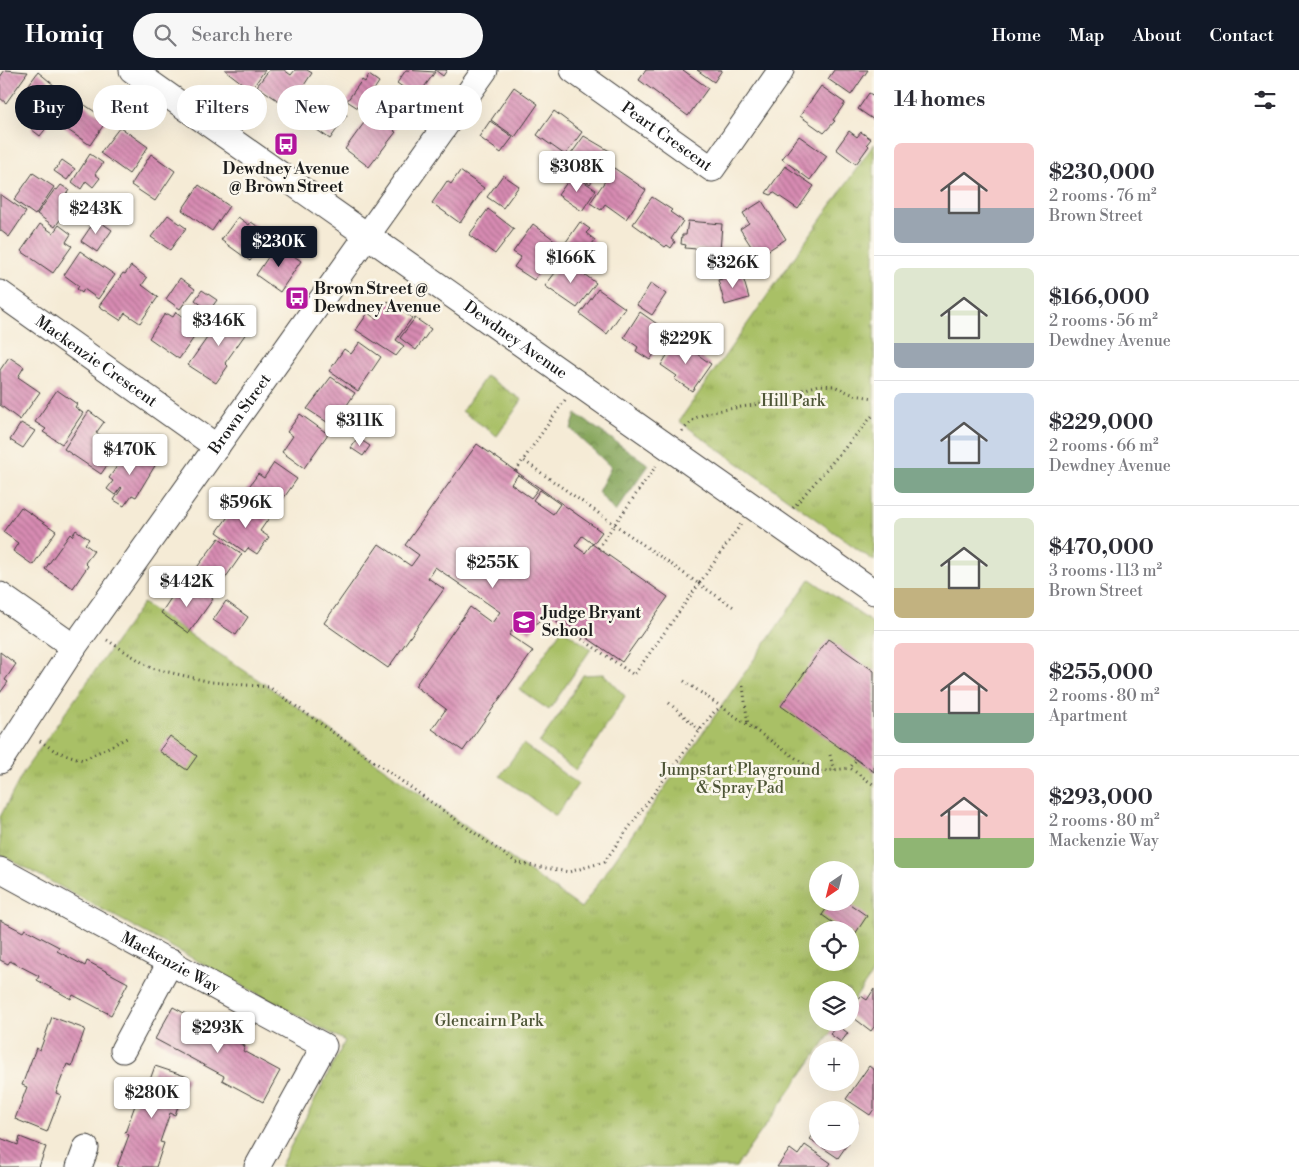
<!DOCTYPE html>
<html lang="en">
<head>
<meta charset="utf-8">
<style>
  :root { --surface:#fff; --page:#f7f7f7; --text:#2b2b33; --muted:#7c7c81; --line:#e1e1e2; --accent:#111827 }
  body { margin:0; font-family:"Libre Bodoni",serif; background:var(--page); color:var(--text); height:100vh; display:flex; flex-direction:column; font-size:19px; white-space:nowrap }
  * { box-sizing:border-box; margin:0 }
  p { font-size:16px; color:var(--muted) }
  .icon { flex:none; width:28px; height:28px; fill:none; stroke:currentColor; stroke-width:2; stroke-linecap:round; stroke-linejoin:round }
  .map { position:relative; flex:1; overflow:hidden }
  .sheet { display:flex; flex-direction:column; background:var(--surface); width:425px }
  .sheet>* { flex:none }
  .guide { position:absolute; left:15px; top:15px; width:475px; height:45px; display:flex; gap:10px }
  .needle { width:32px; rotate:215deg }
  .buttons { position:absolute; left:809px; top:791px; display:grid; gap:10px }
  .buttons a { display:grid; place-items:center; width:50px; height:50px; border-radius:50%; background:var(--surface); box-shadow:0 5px 20px #0002; font-size:25px }
  .price { position:absolute; translate:-50% -42px; padding:0 11px; border-radius:5px; background:#fff; color:#222; font-size:16px; line-height:32px; filter:drop-shadow(0 1px 2px #0008) }
  .price::after { content:''; position:absolute; left:50%; top:30px; width:15px; height:11px; margin-left:-8px; background:inherit; clip-path:polygon(0 0,100% 0,50% 100%) }
  .price.active { background:var(--accent); color:#fff }
  ul { padding:0; list-style:none }
  li { display:flex; align-items:center; gap:15px; height:125px; padding:0 20px }
  li+li { border-top:1px solid var(--line) }
  li span { display:grid; place-items:center; flex:none; width:140px; height:100px; border-radius:8px; color:#555 }
  li>.icon { margin-inline-start:auto }
  span .icon { width:60px; height:60px; fill:#fffc; stroke-width:1 }
  li b { font-size:21px }
  h2 { display:flex; justify-content:space-between; align-items:center; height:60px; padding:0 20px; font-size:21px }
  .chip { padding:0 18px; border-radius:22px; background:var(--surface); box-shadow:0 5px 20px #0002; font-size:18px; line-height:45px }
  .chip.active { background:var(--accent); color:#fff }
  header { display:flex; align-items:center; gap:30px; box-sizing:border-box; height:70px; padding:0 25px; background:var(--accent); color:#fff }
  header strong { font-size:24px }
  nav { display:flex; gap:28px; margin-inline-start:auto; font-size:18px }
  .search { width:350px; height:45px; background:var(--page); display:flex; align-items:center; gap:12px; box-sizing:border-box; padding:0 18px; border-radius:28px; color:var(--muted); font-size:19px }
  main { display:flex; flex:1; min-height:0 }
  .map>svg:first-child { display:block }
  .green { fill:#a9c066; stroke:#626e41 }
  .forest { fill:url(#forest-crowns); stroke:#51613c }
  .park { fill:url(#park-tufts); stroke:#626e41; fill-rule:evenodd }
  .building { fill:url(#building-back-hatch); fill-rule:evenodd }
  .lines { fill:none; stroke-linecap:round; stroke-linejoin:round }
  .minor-casing { stroke:#3d3b38; stroke-width:27 }
  .path { stroke:#3d3b38; stroke-width:3; stroke-dasharray:1 4; stroke-linecap:butt }
  .minor { stroke:#fff; stroke-width:25 }
  .labels { text-anchor:middle; dominant-baseline:central; stroke-width:5; stroke-linejoin:round; paint-order:stroke }
  .street-label { font-size:16px; fill:#1c1c1c; stroke:#fbf7ec }
  .poi-label { font-size:16px; font-weight:bold; fill:#1c1c1c; stroke:#fbf7ec; text-anchor:start }
  .park-label { font-size:16px; fill:#4d5536; stroke:#fbf7ec }
</style>
</head>
<body>
<header>
<strong>Homiq</strong>
<div class="search"><svg class="icon" aria-label="search" viewBox="0 0 24 24"><circle cx="10" cy="10" r="6"/><path d="M15 15l6 6"/></svg>Search here</div>
<nav><a>Home</a><a>Map</a><a>About</a><a>Contact</a></nav>
</header>
<main>
<div class="map">
<svg width="874" height="1097" viewBox="0 0 874 1097">
  <defs>
    <pattern id="forest-crowns" width="20" height="18" patternUnits="userSpaceOnUse" patternTransform="scale(1.25)"><rect width="20" height="18" fill="#86a65b"/><path d="M2 6a3 3 0 1 1 6 0M12 15a3 3 0 1 1 6 0" fill="none" stroke="#6d864a"/></pattern>
    <pattern id="park-tufts" width="24" height="20" patternUnits="userSpaceOnUse" patternTransform="scale(1.25)"><rect width="24" height="20" fill="#a9c066"/><path d="M3 7l-1-3M5 7V3M7 7l1-3M15 17l-1-3M17 17v-4M19 17l1-3" fill="none" stroke="#91a458"/></pattern>
    <pattern id="building-back-hatch" width="6" height="6" patternUnits="userSpaceOnUse" patternTransform="scale(1.25)"><rect width="6" height="6" fill="#d78bb2"/><path d="M-1 5l2 2M0 0l6 6M5-1l2 2" fill="none" stroke="#ae7190"/></pattern>
  </defs>
  <rect width="100%" height="100%" fill="#fbf7ec"/>
  <filter id="ink" filterUnits="userSpaceOnUse"><feTurbulence type="fractalNoise" baseFrequency=".02" numOctaves="2"/><feDisplacementMap in="SourceGraphic" scale="10" xChannelSelector="R" yChannelSelector="G"/><feConvolveMatrix kernelMatrix="1 2 1 2 8 2 1 2 1" color-interpolation-filters="sRGB"/></filter>
  <filter id="wash" filterUnits="userSpaceOnUse"><feTurbulence type="fractalNoise" baseFrequency=".0096" numOctaves="4" result="noise"/><feDisplacementMap in="SourceGraphic" scale="20" xChannelSelector="R" yChannelSelector="G"/><feGaussianBlur stdDeviation="1.12" result="paint"/><feColorMatrix in="noise" values="0 0 0 0 0 0 0 0 0 0 0 0 0 0 0 0 0 1.4 0 .05"/><feComposite in="paint" operator="in"/></filter>
  <g filter="url(#wash)">
    <rect width="100%" height="100%" fill="#f5ebd6"/>
    <!-- green -->
    <path class="green" d="M562,559L591,579L549,640L520,620Z
      M523,674L578,714L556,746L500,706Z"/>
    <!-- forest -->
    <path class="forest" d="M576,344L649,395L615,442L598,422L611,397L571,359Z"/>
    <!-- park -->
    <path class="park" d="M874,74V491L679,351Z
      M486,306L522,330L497,366L462,341Z
      M810,509L874,554V901L850,936V920H818V952L838,953L736,1097H280L345,971L0,784V747L24,701L143,533L269,617L581,838ZM818,800H850V832H818ZM818,860H850V892H818Z
      M604,604L625,626L598,670L576,700L539,673L561,642L583,605Z"/>
    <g id="blocks">
      <!-- building -->
      <path class="building" d="M5,0L28,2L6,33L0,28V7Z
        M225,0H265L251,20Z
        M269,0H284L291,5L295,0H307L312,3L289,38L257,16Z
        M406,0L435,2L417,27L397,13Z
        M435,0H447L443,6Z
        M646,0H683L708,18L688,46L639,10Z
        M697,0H722L714,12Z
        M834,0H868L851,25L828,9Z
        M38,2L66,25L49,49L19,28Z
        M369,5L379,12L361,40L347,31L362,10L365,12Z
        M821,16L845,33L833,50L835,51L824,63L800,46Z
        M514,17L538,34L515,67L491,50Z
        M314,21L347,45L330,69L297,46Z
        M869,23L874,26V50L858,39Z
        M385,24L408,41L394,61L396,62L369,97L345,79Z
        M76,29L107,50L90,75L59,54Z
        M554,41L582,62L565,85L537,65Z
        M39,49L48,56L40,66L31,59Z
        M490,51L513,67L501,83L479,67Z
        M120,57L148,77L129,104L100,83Z
        M849,61L857,67L861,62L871,69L867,74L869,76L856,94L836,79Z
        M584,66L613,83L590,114L563,95Z
        M799,66L827,86L810,110L782,89Z
        M90,84L103,93L95,104L100,108L93,117L86,111L81,119L72,112Z
        M151,84L175,101L155,131L131,115Z
        M62,90L75,99L67,110L54,101Z
        M785,96L814,116L798,139L773,122L771,125L766,123Z
        M614,98L646,120L626,149L605,134L601,140L590,133Z
        M460,101L484,118L460,153L432,133L447,111L451,114Z
        M33,103L54,117L35,145L14,130Z
        M573,104L596,120L582,141L558,125Z
        M503,105L519,116L503,138L487,127Z
        M61,115L69,120L65,126L73,131L55,157L37,144L55,119L57,120Z
        M199,115L229,136L212,161L182,140Z
        M0,124L26,142L9,167L0,160Z
        M652,127L672,140L670,142L683,151L671,169L675,172L671,178L667,175L665,177L633,154Z
        M762,131L786,169L758,187L740,159L749,153L743,143Z
        M488,139L514,159L495,184L469,165Z
        M168,145L186,158L170,180L151,167Z
        M238,147L249,155L251,152L269,164L250,191L221,170Z
        M96,149L112,160L97,182L81,171Z
        M688,151L722,154L720,181L685,178L686,175L681,174L682,165H686Z
        M580,152L590,159L586,163L595,170L579,192L561,179Z
        M40,154L53,163L59,155L71,164L66,172L72,176L53,203L21,181Z
        M533,154L560,174L534,210L514,197L521,187L513,182Z
        M277,174L301,191L280,222L256,205Z
        M80,181L115,205L98,229L84,219L82,223L77,219L79,216L64,205Z
        M565,190L596,213L577,238L545,216Z
        M131,196L147,208L142,215L158,227L140,253L125,243L120,250L99,236L123,203L125,204Z
        M742,204L749,228L725,235L718,210Z
        M180,208L195,219L180,239L166,229Z
        M651,213L666,224L652,245L637,235Z
        M598,219L625,238L607,264L580,244Z
        M202,220L217,230L209,241L195,230Z
        M388,231L412,248L396,270L404,276L396,286L356,260L368,243L376,249Z
        M176,242L189,251L184,259L195,266L179,289L149,268L164,245L168,244L173,247Z
        M225,242L249,259L225,293L228,296L216,313L188,295L214,258L213,254Z
        M640,242L670,263L650,290L636,281L638,277L624,267Z
        M415,248L431,259L416,280L400,268Z
        M677,270L711,294L692,321L674,309L677,306L661,295Z
        M360,272L381,287L358,321L329,301L344,279L351,284Z
        M9,287L24,297L18,307L40,322L20,350L0,335V300Z
        M331,307L355,323L333,356L307,339Z
        M57,320L77,334L75,337L83,343L62,374L43,362L46,359L35,352Z
        M89,341L104,352L96,363L120,377L101,404L64,379Z
        M300,344L328,364L304,398L282,382L293,366L287,362Z
        M21,353L35,361L23,378L10,370Z
        M358,368L370,376L363,386L351,378Z
        M477,374L602,462L593,474L582,466L575,476L585,483L592,474L668,527L622,592L547,540L530,563L517,554L509,565L533,581L463,681L432,659L446,639L415,616L470,537L492,553L500,542L435,497L428,508L444,519L388,598L324,553L379,474L411,496L419,485L405,475ZM518,405L538,419L531,428L511,414ZM540,420L560,434L553,444L533,430Z
        M130,377L156,394L136,427L132,425L124,436L114,430L122,418L121,417L115,425L107,419L113,411L109,408Z
        M274,393L297,409L274,442L245,422L258,404L264,408Z
        M247,433L269,448L260,461L269,467L257,484L248,478L245,482L217,462L232,441L238,445Z
        M21,437L56,461L33,495L13,481L18,473L3,462Z
        M76,460L89,469L85,474L94,481L85,493L88,496L73,518L45,499L70,464L72,466Z
        M219,468L242,484L219,517L195,500Z
        M190,514L213,529L189,563L161,543L173,525L179,529Z
        M226,531L248,547L236,565L213,550Z
        M828,569L874,601V702L781,636Z
        M0,582L16,594L5,610L8,612L0,623Z
        M170,666L197,686L187,700L159,681Z
        M831,832H847L867,846L853,867L850,860H843L822,845Z
        M0,850L23,862L25,859L59,877L57,881L85,896L87,891L128,913L111,945L73,925L71,929L37,910L39,906L10,891L8,894L0,890Z
        M874,919V957L871,961L850,945V941L861,926L867,930Z
        M173,937L245,976L243,981L280,1001L263,1032L222,1010L224,1006L155,969Z
        M52,947L85,959L72,996L67,994L56,1023L61,1025L47,1062L15,1049L27,1017L22,1015L36,978L40,980Z
        M837,955L848,963L841,972L830,964Z
        M155,996L188,1007L175,1045L170,1043L160,1072L164,1073L156,1097H117L129,1065L125,1063L138,1027L143,1029Z
        M869,996L874,1000V1039L870,1045L846,1029Z
        M850,1047L858,1052L850,1064Z
        M818,1059V1072H849L838,1088L810,1069Z
        M20,1067L46,1077L39,1097H0V1068L18,1075Z
        M805,1075L831,1093L828,1097H777L790,1079L798,1085Z"/>
    </g>
  </g>
  <g filter="url(#ink)">
    <use href="#blocks" fill-opacity="0" stroke="#3d3b38" stroke-width="1"/>
    <g class="lines">
      <!-- minor casing -->
      <g class="minor-casing">
        <g id="minor">
          <path id="s1" d="M132,0L874,522"/>
          <path id="s2" d="M573,0L712,99L781,0"/>
          <path id="s3" d="M0,223L217,377"/>
          <path d="M0,525L74,577"/>
          <path id="s4" d="M0,691L74,577L485,0"/>
          <path id="s5" d="M0,800L324,976L257,1097"/>
          <path d="M123,980L171,891"/>
          <path d="M79,1097L86,1078"/>
        </g>
      </g>
      <!-- path -->
      <path class="path" d="M565,330L523,390L699,514L741,454
        M682,361L695,348L710,342L754,335L819,315L834,316L854,325L874,328
        M516,401L523,390
        M793,438L874,344
        M598,478L656,396
        M553,549L634,605L699,514L735,538
        M107,570L151,598L211,612L269,617L517,793L569,802L604,792L700,660L714,642L721,637
        M684,611L816,702L850,698
        M743,616L748,655
        M669,633L700,660
        M40,671L55,681L83,690L127,668
        M830,685L834,700
        M855,691L850,698L874,715"/>
      <!-- minor -->
      <use href="#minor" class="minor"/>
    </g>
  </g>
  <!-- icons -->
  <defs>
    <g id="bus-square" transform="scale(1.25)"><rect x="-9" y="-9" width="18" height="18" rx="4" fill="#b5179e" stroke="#fbf7ec"/><path d="M-5-6H5V4H4V6H2V4H-2V6H-4V4H-5ZM-3.5-4V0h7V-4ZM-3.5 1.2v1.5H-2V1.2ZM2 1.2v1.5H3.5V1.2Z" fill="#fff"/></g>
    <g id="school-square" transform="scale(1.25)"><rect x="-9" y="-9" width="18" height="18" rx="4" fill="#b5179e" stroke="#fbf7ec"/><path d="M0-5L7-2L0 1L-7-2ZM-4 1L0 2.5L4 1V4Q0 6-4 4Z" fill="#fff"/></g>
  </defs>
  <g fill-rule="evenodd">
    <use href="#bus-square" x="286" y="74"/>
    <use href="#bus-square" x="297" y="228"/>
    <use href="#school-square" x="524" y="552"/>
  </g>
  <g class="labels">
    <!-- street labels -->
    <g class="street-label">
      <text stroke="none"><textPath href="#s2" startOffset="115">Peart Crescent</textPath></text>
      <text stroke="none"><textPath href="#s1" startOffset="469">Dewdney Avenue</textPath></text>
      <text stroke="none"><textPath href="#s3" startOffset="118">Mackenzie Crescent</textPath></text>
      <text stroke="none"><textPath href="#s4" startOffset="422">Brown Street</textPath></text>
      <text stroke="none"><textPath href="#s5" startOffset="194">Mackenzie Way</textPath></text>
    </g>
    <!-- poi labels -->
    <g class="poi-label">
      <text x="286" y="99" text-anchor="middle">Dewdney Avenue<tspan x="286" dy="18">@ Brown Street</tspan></text>
      <text x="314" y="219">Brown Street @<tspan x="314" dy="18">Dewdney Avenue</tspan></text>
      <text x="542" y="543">Judge Bryant<tspan x="542" dy="18">School</tspan></text>
    </g>
    <!-- park labels -->
    <g class="park-label">
      <text x="793" y="331">Hill Park</text>
      <text x="740" y="700">Jumpstart Playground<tspan x="740" dy="18">&amp; Spray Pad</tspan></text>
      <text x="489" y="951">Glencairn Park</text>
    </g>
  </g>
</svg>
<div class="buttons">
<a><svg class="needle" viewBox="-14 -14 28 28"><path d="M0-13l5 13h-10z" fill="#e53935"/><path d="M0 13l5-13h-10z" fill="#7c7c81"/></svg></a>
<a><svg class="icon" aria-label="locate" viewBox="0 0 24 24"><circle cx="12" cy="12" r="6"/><path d="M12 2v4M12 18v4M2 12h4M18 12h4"/></svg></a>
<a><svg class="icon" aria-label="layers" viewBox="0 0 24 24"><path d="M12 4l9 5-9 5-9-5zM3 14l9 5 9-5"/></svg></a>
<a>+</a>
<a>−</a>
</div>
<b class="price" style="left:577px;top:123px">$308K</b>
<b class="price" style="left:96px;top:165px">$243K</b>
<b class="price active" style="left:279px;top:198px">$230K</b>
<b class="price" style="left:571px;top:214px">$166K</b>
<b class="price" style="left:733px;top:219px">$326K</b>
<b class="price" style="left:219px;top:277px">$346K</b>
<b class="price" style="left:686px;top:295px">$229K</b>
<b class="price" style="left:360px;top:377px">$311K</b>
<b class="price" style="left:130px;top:406px">$470K</b>
<b class="price" style="left:246px;top:459px">$596K</b>
<b class="price" style="left:493px;top:519px">$255K</b>
<b class="price" style="left:187px;top:538px">$442K</b>
<b class="price" style="left:218px;top:984px">$293K</b>
<b class="price" style="left:152px;top:1049px">$280K</b>
<div class="guide">
<a class="chip active">Buy</a>
<a class="chip">Rent</a>
<a class="chip">Filters</a>
<a class="chip">New</a>
<a class="chip">Apartment</a>
</div>
</div>
<section class="sheet">
<h2>14 homes<svg class="icon" aria-label="filters" viewBox="0 0 24 24"><path d="M4 7h16M4 17h16"/><circle cx="9" cy="7" r="2"/><circle cx="15" cy="17" r="2"/></svg></h2>
<ul>
<li><span style="background:linear-gradient(#f6c9c9 65%,#9aa5b1 0)"><svg class="icon" aria-label="home" viewBox="0 0 24 24"><path d="M3 11l9-7 9 7M6 9v11h12V9"/></svg></span><div><b>$230,000</b><p>2 rooms · 76 m²</p><p>Brown Street</p></div></li>
<li><span style="background:linear-gradient(#dfe7d0 75%,#9aa5b1 0)"><svg class="icon" aria-label="home" viewBox="0 0 24 24"><path d="M3 11l9-7 9 7M6 9v11h12V9"/></svg></span><div><b>$166,000</b><p>2 rooms · 56 m²</p><p>Dewdney Avenue</p></div></li>
<li><span style="background:linear-gradient(#c9d6e8 75%,#7fa58c 0)"><svg class="icon" aria-label="home" viewBox="0 0 24 24"><path d="M3 11l9-7 9 7M6 9v11h12V9"/></svg></span><div><b>$229,000</b><p>2 rooms · 66 m²</p><p>Dewdney Avenue</p></div></li>
<li><span style="background:linear-gradient(#dfe7d0 70%,#c2b280 0)"><svg class="icon" aria-label="home" viewBox="0 0 24 24"><path d="M3 11l9-7 9 7M6 9v11h12V9"/></svg></span><div><b>$470,000</b><p>3 rooms · 113 m²</p><p>Brown Street</p></div></li>
<li><span style="background:linear-gradient(#f6c9c9 70%,#7fa58c 0)"><svg class="icon" aria-label="home" viewBox="0 0 24 24"><path d="M3 11l9-7 9 7M6 9v11h12V9"/></svg></span><div><b>$255,000</b><p>2 rooms · 80 m²</p><p>Apartment</p></div></li>
<li><span style="background:linear-gradient(#f6c9c9 70%,#8fb573 0)"><svg class="icon" aria-label="home" viewBox="0 0 24 24"><path d="M3 11l9-7 9 7M6 9v11h12V9"/></svg></span><div><b>$293,000</b><p>2 rooms · 80 m²</p><p>Mackenzie Way</p></div></li>
</ul>
</section>
</main>
</body>
</html>
